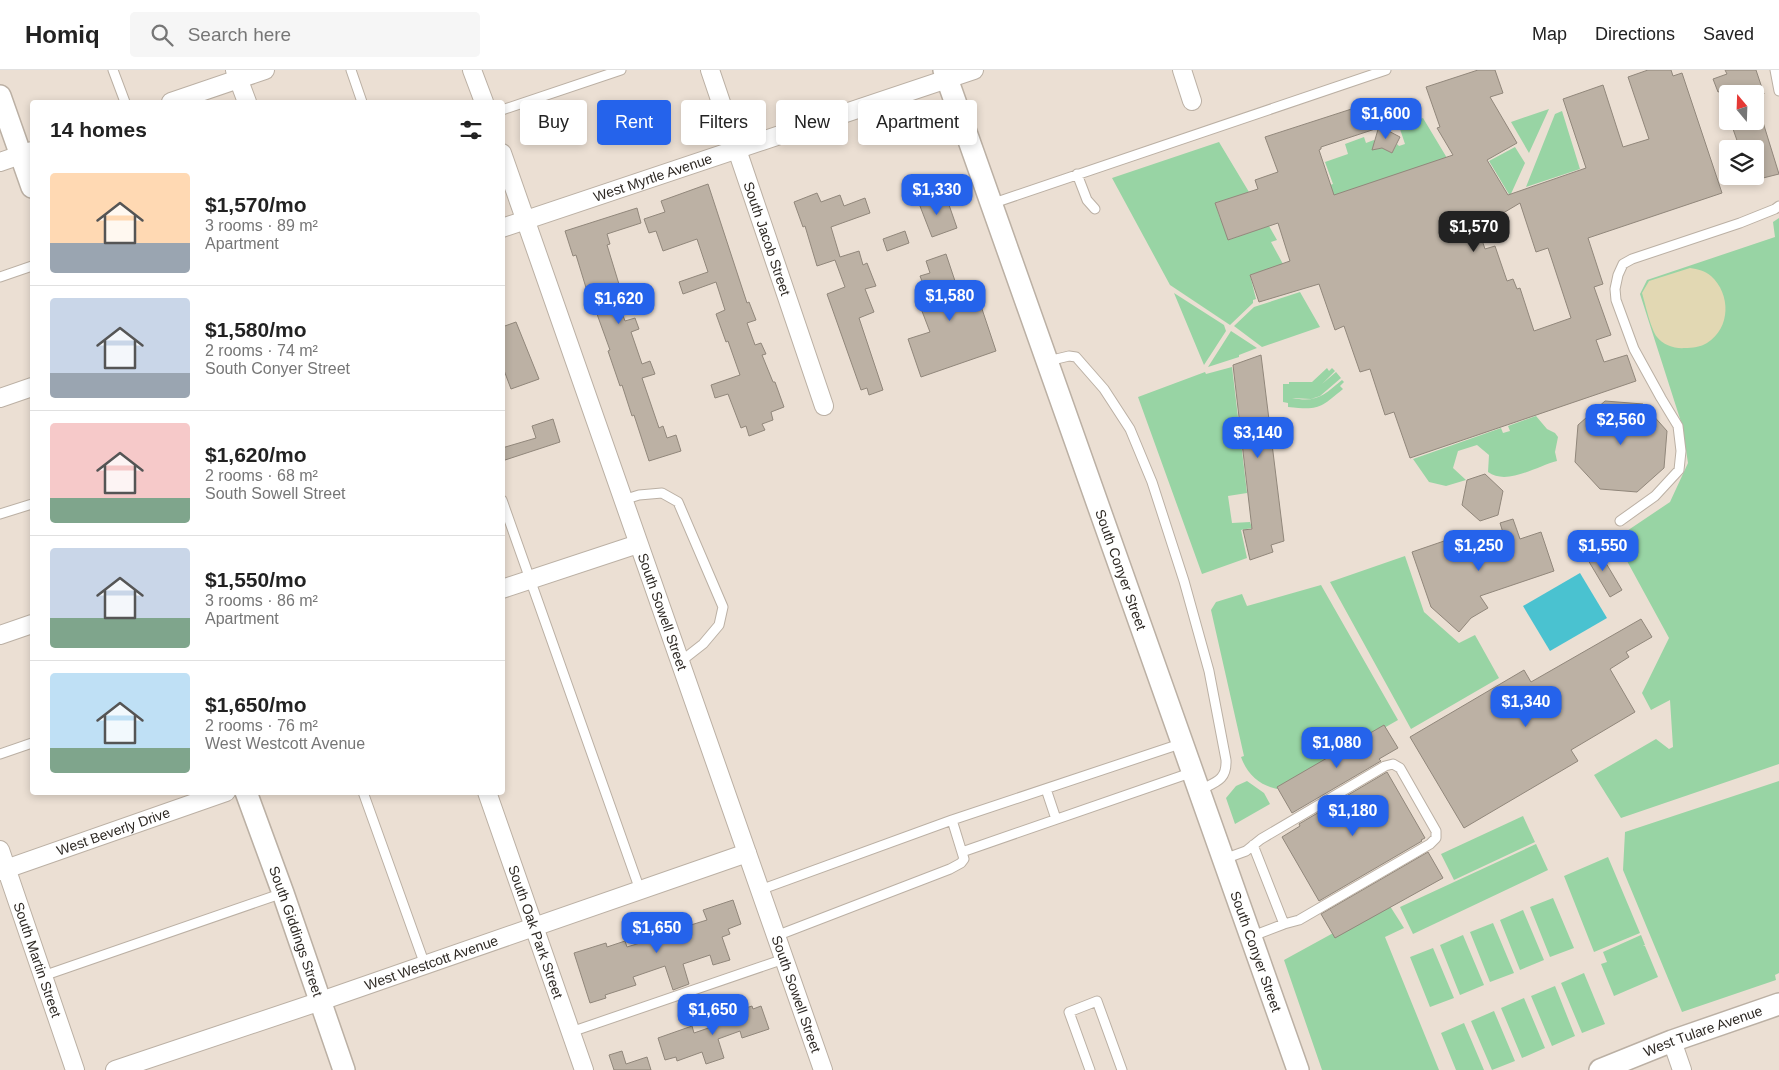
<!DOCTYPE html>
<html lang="en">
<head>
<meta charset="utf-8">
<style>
  :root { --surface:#fff; --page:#f6f6f6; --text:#222; --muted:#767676; --line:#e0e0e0; --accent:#2563eb }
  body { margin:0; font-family:Arial,sans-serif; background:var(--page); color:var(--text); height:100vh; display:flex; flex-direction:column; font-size:19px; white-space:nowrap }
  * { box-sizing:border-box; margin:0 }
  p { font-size:16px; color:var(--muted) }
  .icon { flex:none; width:28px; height:28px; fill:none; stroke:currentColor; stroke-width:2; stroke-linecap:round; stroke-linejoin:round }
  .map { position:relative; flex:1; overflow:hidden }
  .details { position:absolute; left:30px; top:30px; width:475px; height:695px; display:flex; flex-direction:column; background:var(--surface); border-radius:5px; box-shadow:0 2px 8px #0003 }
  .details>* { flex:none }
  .banner { position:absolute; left:520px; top:30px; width:475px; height:45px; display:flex; gap:10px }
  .needle { width:32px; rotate:341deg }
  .buttons { position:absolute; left:1719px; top:15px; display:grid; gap:10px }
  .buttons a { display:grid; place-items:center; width:45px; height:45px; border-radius:5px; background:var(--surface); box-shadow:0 2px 8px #0003; font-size:25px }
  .price { position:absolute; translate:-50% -42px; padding:0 11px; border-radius:10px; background:var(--accent); color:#fff; font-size:16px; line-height:32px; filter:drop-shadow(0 1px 2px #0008) }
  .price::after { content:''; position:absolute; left:50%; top:30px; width:15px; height:11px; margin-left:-8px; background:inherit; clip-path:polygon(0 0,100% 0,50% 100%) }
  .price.on { background:#222; color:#fff }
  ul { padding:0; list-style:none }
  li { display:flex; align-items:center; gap:15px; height:125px; padding:0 20px }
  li+li { border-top:1px solid var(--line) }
  li span { display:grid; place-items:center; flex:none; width:140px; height:100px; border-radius:5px; color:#555 }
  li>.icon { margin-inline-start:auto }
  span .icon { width:60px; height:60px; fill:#fffc; stroke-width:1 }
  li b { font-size:21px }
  h2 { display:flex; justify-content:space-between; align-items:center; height:60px; padding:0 20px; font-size:21px }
  .tag { padding:0 18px; border-radius:5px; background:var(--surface); box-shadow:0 2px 8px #0003; font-size:18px; line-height:45px }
  .tag.on { background:var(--accent); color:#fff }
  header { display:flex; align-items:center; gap:30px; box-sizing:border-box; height:70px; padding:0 25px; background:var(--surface); border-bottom:1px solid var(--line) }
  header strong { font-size:24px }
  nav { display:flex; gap:28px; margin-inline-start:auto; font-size:18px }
  .search { width:350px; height:45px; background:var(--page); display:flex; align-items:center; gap:12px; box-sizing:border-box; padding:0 18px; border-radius:5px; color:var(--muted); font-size:19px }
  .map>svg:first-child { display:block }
  .green { fill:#98d4a4 }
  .sand { fill:#e2d8b3 }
  .water { fill:#4ac2d0 }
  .building { fill:#bcb1a4; stroke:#91877b; fill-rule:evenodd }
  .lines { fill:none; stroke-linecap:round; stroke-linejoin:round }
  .service-casing { stroke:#bbb0a4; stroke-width:11 }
  .minor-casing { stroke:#bbb0a4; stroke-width:20 }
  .tertiary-casing { stroke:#bbb0a4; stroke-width:24 }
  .service { stroke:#fff; stroke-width:9 }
  .minor { stroke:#fff; stroke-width:18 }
  .tertiary { stroke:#fff; stroke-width:21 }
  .labels { text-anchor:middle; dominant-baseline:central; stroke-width:5; stroke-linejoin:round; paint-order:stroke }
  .street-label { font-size:14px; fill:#2e2924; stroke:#fff }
</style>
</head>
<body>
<header>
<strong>Homiq</strong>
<div class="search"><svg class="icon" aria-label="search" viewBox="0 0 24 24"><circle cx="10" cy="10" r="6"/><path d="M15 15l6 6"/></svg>Search here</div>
<nav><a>Map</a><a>Directions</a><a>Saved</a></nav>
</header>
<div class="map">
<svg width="1779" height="1000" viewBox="0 0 1779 1000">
  <rect width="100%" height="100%" fill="#ebdfd3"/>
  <!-- green -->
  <path class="green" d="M1549,39L1529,83L1511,52Z
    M1562,41L1580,99L1526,117L1555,44Z
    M1423,48L1447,88L1268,148L1263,137L1333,114L1325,92L1348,84L1345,74L1364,67L1366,73L1374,70L1376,79L1382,78L1392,83L1397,74L1399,76L1405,74L1399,56Z
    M1219,72L1249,122L1215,133L1220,148L1251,138L1228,170L1269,156L1277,170L1271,172L1283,194L1250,205L1256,229L1253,230V233L1230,255L1170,215L1112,108Z
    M1515,77L1525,93L1510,126L1489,91Z
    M1779,148V694L1621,748L1594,705L1656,669L1669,679L1673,677L1670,630L1651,640L1642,623L1669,568L1615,469L1670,432L1688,393L1682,355L1640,224L1647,210L1775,167L1773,152Z
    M1300,222L1320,257L1262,277L1234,256L1254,237Z
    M1174,223L1224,255L1226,261L1204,295Z
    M1231,261L1257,278L1239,285V287L1208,297Z
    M1232,297L1247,423L1228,426L1232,453L1250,452L1252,458L1241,460L1247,488L1202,504L1138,327L1205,302L1206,304Z
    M1327,298L1329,301L1332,298L1335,301L1322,314L1336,302L1341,308L1320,326L1311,329L1292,328C1317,333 1324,325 1342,310L1344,312L1340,316L1343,319C1319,339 1319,340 1288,337V333L1283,332V314H1289V312H1312Z
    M1536,346L1547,359L1555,363L1558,367L1555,382L1557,391C1537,396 1507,416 1488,402L1489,385L1477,375L1458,381L1453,398L1466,410L1446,416L1429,412L1413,389L1501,358L1503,363L1510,361L1508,356Z
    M1405,486L1424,542L1459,573L1475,565L1499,608L1411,659L1330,512Z
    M1321,515L1398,650L1277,719C1259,715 1247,704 1241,687L1244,686L1211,540L1216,532L1242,524L1247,536Z
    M1247,711L1264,723L1270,734L1235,754L1226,728L1236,716Z
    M1779,711V903L1775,905L1776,910L1682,942L1623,800L1625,762Z
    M1523,746L1535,772L1454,810L1441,784Z
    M1536,774L1548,800L1413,864L1400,837Z
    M1608,787L1640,863L1594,882L1564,806Z
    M1553,828L1574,878L1550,887L1530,837Z
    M1388,833L1404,858L1385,867L1439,1000H1322L1284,890Z
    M1523,840L1544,890L1520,900L1500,850Z
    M1493,853L1514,903L1490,912L1470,862Z
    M1463,865L1484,915L1460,925L1440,875Z
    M1641,865L1645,875L1643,876H1645L1658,907L1614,926L1601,894L1607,892L1603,882Z
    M1433,878L1454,928L1430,937L1410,887Z
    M1584,903L1605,954L1582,963L1561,913Z
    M1555,916L1575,966L1552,976L1531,926Z
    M1524,928L1545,978L1522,988L1501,938Z
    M1494,941L1515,991L1492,1000L1471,951Z
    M1464,953L1484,1000H1456L1441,963Z"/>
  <!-- sand -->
  <path class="sand" d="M1690,198C1698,199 1705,201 1711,206C1731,224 1731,258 1707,273C1701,277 1692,278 1685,278C1675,279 1663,275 1657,267C1651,260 1645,233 1642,223L1649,211Z"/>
  <!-- water -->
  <path class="water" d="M1580,503L1607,548L1550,581L1523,536Z"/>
  <!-- building -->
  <path class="building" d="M1478,0H1495L1503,23L1490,27L1517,73L1487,90L1508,125L1586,98L1563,29L1603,15L1623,77L1649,69L1628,7L1648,0H1671L1673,6L1682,3L1722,123L1588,168L1603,214L1594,217L1611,265L1596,270L1604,292L1627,285L1636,311L1410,388L1394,342L1385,345L1370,299L1360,302L1344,256L1335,260L1319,214L1259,232L1250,205L1290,191L1278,153L1228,170L1215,133L1258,119L1255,110L1278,102L1265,67L1367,34L1375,59L1321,77V79L1319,80L1334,125L1453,85L1437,58L1440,57L1426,17ZM1520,133L1536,182L1548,178L1571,248L1534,261L1520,218L1517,219L1513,209L1507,211L1495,176L1485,179L1478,158Z
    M1725,0H1756L1764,24H1733L1731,18L1718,22L1713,9L1727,4Z
    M1762,49L1779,104L1755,110V79H1740L1733,59Z
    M1379,56L1400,67L1392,83L1382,78L1372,80Z
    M708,114L747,233L749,232L756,250L747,253L755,275L761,273L766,284L762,285L773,312H775L784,337L771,342L773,350L762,354L765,360L749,366L746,356L741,358L728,324L715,328L711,315L740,305L728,271L726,272L716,244L725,240L716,212L683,224L679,212L708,202L697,169L663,181L656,161L649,163L644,149L665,142L661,131Z
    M817,123L821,132L840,125L844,136L865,128L870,143L831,157L840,187L859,181L863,195L867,193L876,216L865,219L874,242L859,248L883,320L869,325L867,318L861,320L827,224L845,217L835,190L817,196L805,156L803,157L794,132Z
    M934,125L938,136L948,132L957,158L932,167L918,131Z
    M637,138L641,153L607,164L610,174L607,175L622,224L616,226L625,251L635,248L639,259L631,262L642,294L650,291L655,304L642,308L659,358L663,356L667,368L676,365L681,381L649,391L634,345L632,346L622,315L620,316L608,281L610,280L593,233L591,234L576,185L573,186L565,161Z
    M905,161L909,173L887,181L883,169Z
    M946,184L957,217L973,212L996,281L921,307L908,269L930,262L920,236L930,232L920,206L930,203L926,191Z
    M516,252L539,309L511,319L502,295V257Z
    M1261,285L1284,471L1271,475L1273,482L1250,490L1243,460L1252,459L1233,295Z
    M1605,331L1643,334L1667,361L1664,398L1637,422L1600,419L1575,392L1578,355Z
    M553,349L560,372L502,391V378L536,368L532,356Z
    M1485,404L1503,421L1498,445L1480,451L1462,435L1467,410Z
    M1513,449L1520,469L1541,462L1554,501L1480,526L1488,538L1471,548L1459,562L1431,537L1412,482L1447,470L1456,486L1505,469L1500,453Z
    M1597,478L1622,520L1610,527L1585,485Z
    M1641,549L1652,567L1626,582L1629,587L1610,599L1635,642L1571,680L1578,691L1464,758L1410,667L1524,600L1531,612Z
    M1384,655L1398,678L1379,689L1381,691L1292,743L1277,717Z
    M1387,702L1425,768L1421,770L1422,771L1319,831L1282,767L1300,756L1299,754Z
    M1428,782L1443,808L1335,868L1321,844Z
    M733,830L741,854L728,859L730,864L722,867L730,890L713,895L710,885L683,894L689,914L673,920L665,896L633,907L636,915L605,925L606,928L590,933L574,883L606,873L607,877L625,871L627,877L656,868L655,866L707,850L703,840Z
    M752,936L753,939L761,936L769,959L742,968L740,961L718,969L724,988L706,994L702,982L677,991L676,987L665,990L658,968L692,956L694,963L720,954L718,947Z
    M622,981L626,994L647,987L651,1000H614L609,985Z"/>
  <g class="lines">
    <!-- service casing -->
    <g class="service-casing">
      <path id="service" d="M113,0L125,32
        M351,0L362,32
        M1775,0L1779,21
        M502,40L621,0
        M1077,104L1087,130L1095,139
        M991,134L1386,0
        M0,207L32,196
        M1048,291L1069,286L1076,287L1104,319L1130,359L1152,412L1184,511L1209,601L1226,690C1227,710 1216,712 1200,720
        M502,430L640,820
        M623,430L639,425L662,423L678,432L723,537L719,555L703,574L680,592
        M0,444L32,434
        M1620,451L1655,426L1679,400L1681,381L1678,356L1661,328L1634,279L1616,230L1615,219L1618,205L1623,194L1632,189L1740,153L1775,139L1779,136
        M0,684L32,673
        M1046,719L1056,749
        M363,722L425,895
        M1253,775L1284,854
        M962,782L1193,702
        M1224,789L1246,781L1261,769L1385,696L1393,694L1400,698L1436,761V768L1430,774L1299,850L1284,854L1250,867
        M760,820L952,750L1183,673
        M776,866L950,799L961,793L964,789L952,750
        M43,906L283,823
        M571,962L784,889
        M1090,1000L1069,942L1097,931L1122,1000"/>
    </g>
    <!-- minor casing -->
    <g class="minor-casing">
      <g id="minor">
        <path d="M235,0L247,32"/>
        <path d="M472,0L484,32"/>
        <path id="s1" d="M710,0L824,336"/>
        <path d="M1182,0L1192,31"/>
        <path d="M171,32L265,0"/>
        <path id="s2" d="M502,83L823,1000"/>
        <path d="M0,92L32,81"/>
        <path id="s3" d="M502,158L974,0"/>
        <path d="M0,328L32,317"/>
        <path d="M502,519L638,474"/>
        <path d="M0,565L32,554"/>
        <path id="s4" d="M487,722L584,1000"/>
        <path id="s5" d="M0,780L75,1000"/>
        <path id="s6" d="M0,801L226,722"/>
        <path d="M1672,971L1682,1000"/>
        <path id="s7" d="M115,1000L321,931L747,783"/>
      </g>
    </g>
    <!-- tertiary casing -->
    <g class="tertiary-casing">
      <g id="tertiary">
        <path id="s8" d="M944,0L1298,1000"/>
        <path d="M0,26L32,117"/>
        <path id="s9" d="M246,722L283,823L344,1000"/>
        <path id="s10" d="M1600,1000L1672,971L1779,934"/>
      </g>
    </g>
    <!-- service -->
    <use href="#service" class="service"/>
    <!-- minor -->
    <use href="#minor" class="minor"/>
    <!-- tertiary -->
    <use href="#tertiary" class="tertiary"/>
  </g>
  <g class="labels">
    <!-- street labels -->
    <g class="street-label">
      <text stroke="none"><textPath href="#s3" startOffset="159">West Myrtle Avenue</textPath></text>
      <text stroke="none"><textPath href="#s1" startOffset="178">South Jacob Street</textPath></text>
      <text stroke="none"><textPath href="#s8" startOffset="530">South Conyer Street</textPath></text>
      <text stroke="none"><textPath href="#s2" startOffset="486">South Sowell Street</textPath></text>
      <text stroke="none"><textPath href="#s6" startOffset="120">West Beverly Drive</textPath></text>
      <text stroke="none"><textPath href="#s9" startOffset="148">South Giddings Street</textPath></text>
      <text stroke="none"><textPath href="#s4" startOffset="148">South Oak Park Street</textPath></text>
      <text stroke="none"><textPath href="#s8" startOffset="935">South Conyer Street</textPath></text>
      <text stroke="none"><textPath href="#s5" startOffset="116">South Martin Street</textPath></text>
      <text stroke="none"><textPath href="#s7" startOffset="334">West Westcott Avenue</textPath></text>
      <text stroke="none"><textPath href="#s2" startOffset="891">South Sowell Street</textPath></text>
      <text stroke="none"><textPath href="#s10" startOffset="110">West Tulare Avenue</textPath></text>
    </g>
  </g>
</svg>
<div class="buttons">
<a><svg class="needle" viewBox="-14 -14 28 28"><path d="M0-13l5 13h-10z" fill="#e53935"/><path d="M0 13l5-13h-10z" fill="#767676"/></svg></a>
<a><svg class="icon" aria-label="layers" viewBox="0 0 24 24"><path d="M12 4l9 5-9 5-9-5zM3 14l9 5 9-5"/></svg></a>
</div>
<b class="price" style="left:1386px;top:70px">$1,600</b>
<b class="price" style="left:937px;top:146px">$1,330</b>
<b class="price on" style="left:1474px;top:183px">$1,570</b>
<b class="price" style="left:950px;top:252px">$1,580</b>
<b class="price" style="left:619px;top:255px">$1,620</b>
<b class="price" style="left:1621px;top:376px">$2,560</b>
<b class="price" style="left:1258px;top:389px">$3,140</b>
<b class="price" style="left:1479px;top:502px">$1,250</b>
<b class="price" style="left:1603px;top:502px">$1,550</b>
<b class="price" style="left:1526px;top:658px">$1,340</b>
<b class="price" style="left:1337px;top:699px">$1,080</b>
<b class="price" style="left:1353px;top:767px">$1,180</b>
<b class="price" style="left:657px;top:884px">$1,650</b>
<b class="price" style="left:713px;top:966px">$1,650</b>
<div class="banner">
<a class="tag">Buy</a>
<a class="tag on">Rent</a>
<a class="tag">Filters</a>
<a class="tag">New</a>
<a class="tag">Apartment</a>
</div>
<section class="details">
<h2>14 homes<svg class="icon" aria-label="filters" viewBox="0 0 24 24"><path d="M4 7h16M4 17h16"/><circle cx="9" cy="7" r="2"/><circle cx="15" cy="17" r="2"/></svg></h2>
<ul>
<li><span style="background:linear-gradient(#ffd9b3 70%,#9aa5b1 0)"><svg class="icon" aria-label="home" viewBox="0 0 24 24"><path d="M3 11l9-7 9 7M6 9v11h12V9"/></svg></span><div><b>$1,570/mo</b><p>3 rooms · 89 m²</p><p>Apartment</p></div></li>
<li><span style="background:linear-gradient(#c9d6e8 75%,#9aa5b1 0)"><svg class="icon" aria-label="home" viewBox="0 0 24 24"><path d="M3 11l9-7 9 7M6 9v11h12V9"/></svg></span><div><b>$1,580/mo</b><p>2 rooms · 74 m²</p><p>South Conyer Street</p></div></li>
<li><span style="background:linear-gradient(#f6c9c9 75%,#7fa58c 0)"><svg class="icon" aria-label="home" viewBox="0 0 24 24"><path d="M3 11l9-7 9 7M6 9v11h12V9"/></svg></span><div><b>$1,620/mo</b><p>2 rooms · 68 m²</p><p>South Sowell Street</p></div></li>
<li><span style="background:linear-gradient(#c9d6e8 70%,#7fa58c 0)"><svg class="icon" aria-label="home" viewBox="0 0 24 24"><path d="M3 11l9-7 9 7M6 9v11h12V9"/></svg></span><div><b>$1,550/mo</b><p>3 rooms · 86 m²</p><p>Apartment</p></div></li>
<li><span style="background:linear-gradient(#bfe0f5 75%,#7fa58c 0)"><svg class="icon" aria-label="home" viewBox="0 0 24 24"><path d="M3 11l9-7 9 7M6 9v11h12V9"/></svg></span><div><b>$1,650/mo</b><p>2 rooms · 76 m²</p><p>West Westcott Avenue</p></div></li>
</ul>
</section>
</div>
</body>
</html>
